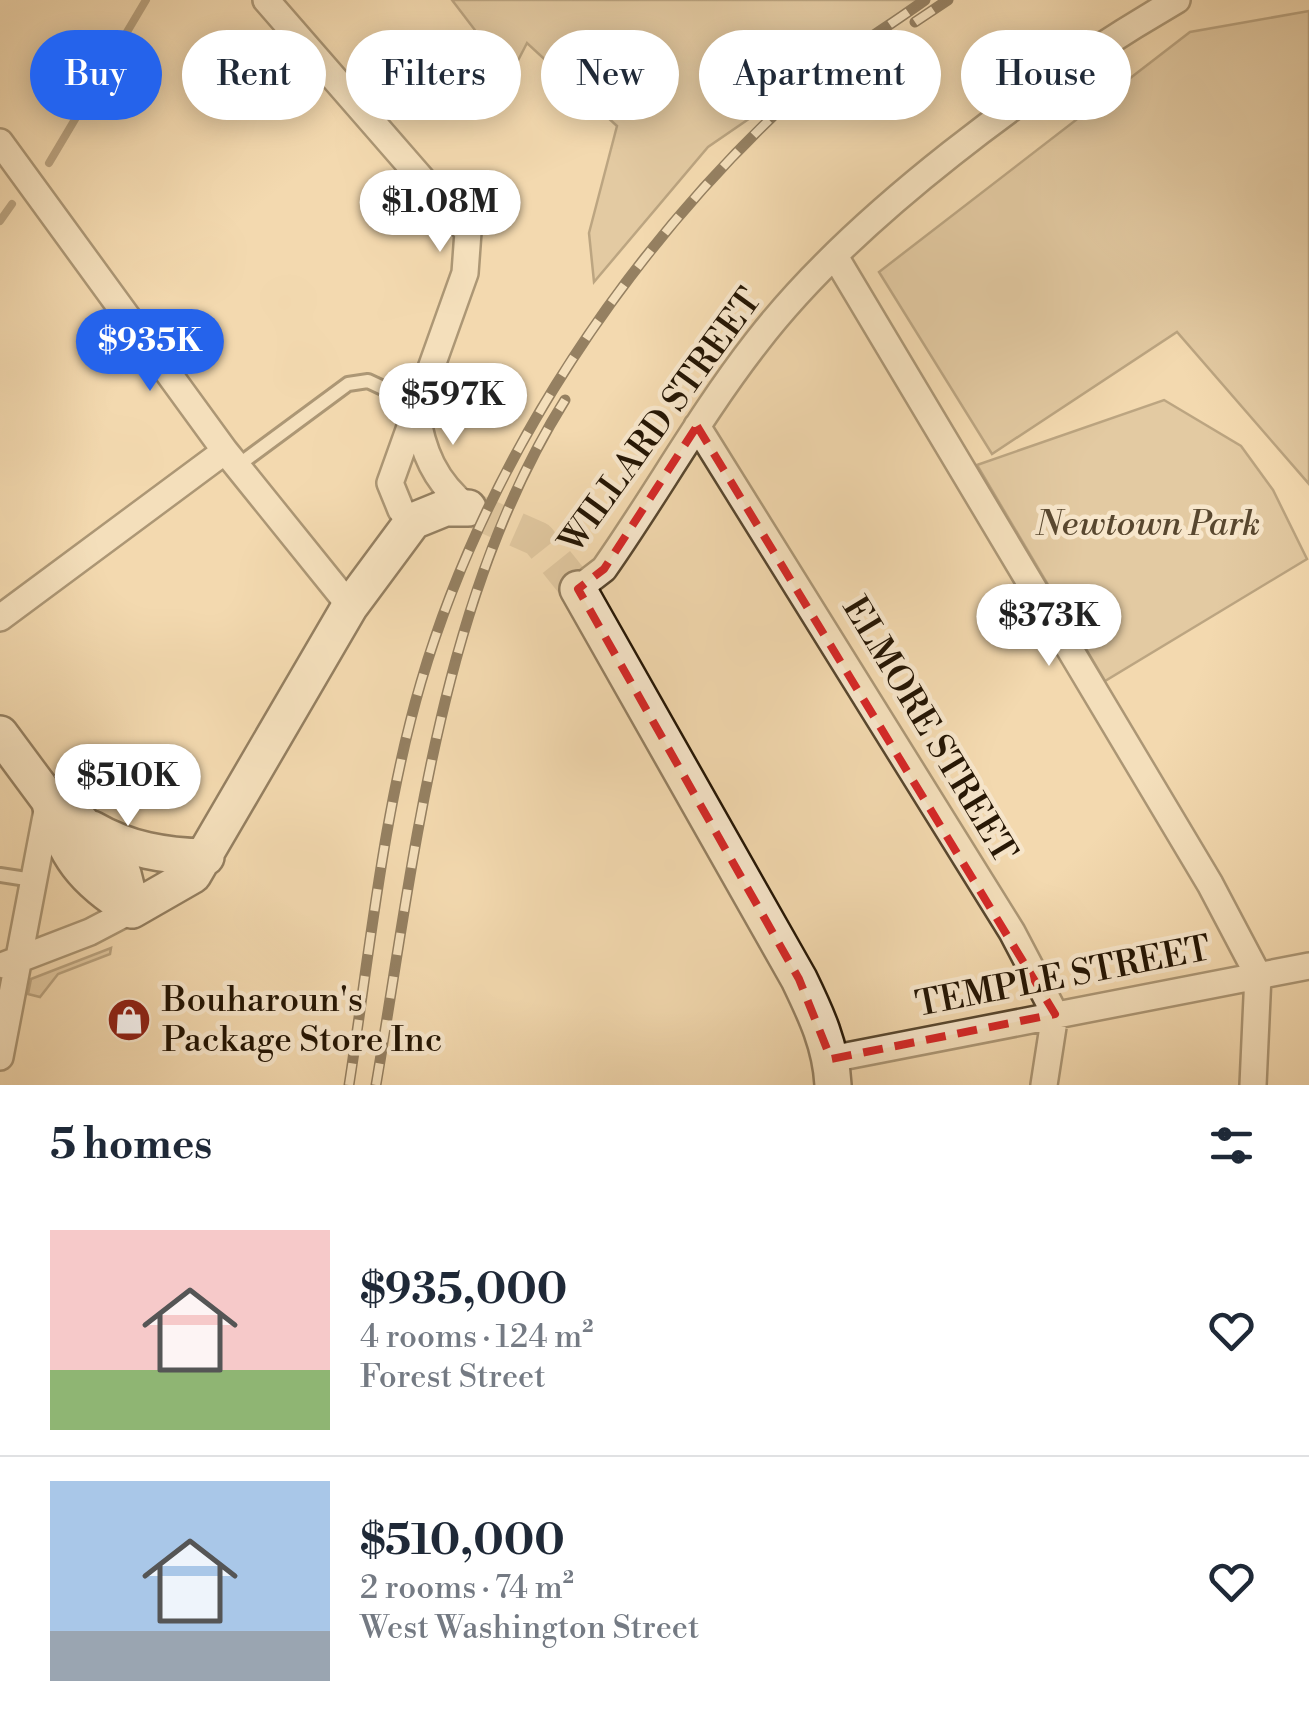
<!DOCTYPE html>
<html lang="en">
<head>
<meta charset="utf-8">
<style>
  :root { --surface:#fff; --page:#f2f2f3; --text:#1f2937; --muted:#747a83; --line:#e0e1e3; --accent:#2563eb }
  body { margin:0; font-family:"Libre Bodoni",serif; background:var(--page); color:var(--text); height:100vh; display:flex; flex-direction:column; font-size:38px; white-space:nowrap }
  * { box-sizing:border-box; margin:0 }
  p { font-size:32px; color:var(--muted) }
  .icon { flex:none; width:55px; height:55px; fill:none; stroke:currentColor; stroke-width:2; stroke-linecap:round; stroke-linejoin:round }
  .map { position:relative; height:1085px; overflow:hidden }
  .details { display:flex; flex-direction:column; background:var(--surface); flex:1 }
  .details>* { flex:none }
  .hud { position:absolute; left:30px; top:30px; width:1250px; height:90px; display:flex; gap:20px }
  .price { position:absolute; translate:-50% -85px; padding:0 22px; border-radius:35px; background:#fff; color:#222; font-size:32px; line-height:65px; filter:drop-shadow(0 2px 5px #0008) }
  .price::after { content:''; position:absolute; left:50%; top:60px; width:30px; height:22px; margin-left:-15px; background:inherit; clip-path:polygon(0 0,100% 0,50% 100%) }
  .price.current { background:var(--accent); color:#fff }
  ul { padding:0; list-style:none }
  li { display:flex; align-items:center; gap:30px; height:250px; padding:0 50px }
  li+li { border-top:2px solid var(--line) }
  li span { display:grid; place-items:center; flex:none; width:280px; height:200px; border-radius:0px; color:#555 }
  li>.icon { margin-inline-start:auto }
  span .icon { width:120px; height:120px; fill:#fffc; stroke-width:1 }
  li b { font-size:42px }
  h2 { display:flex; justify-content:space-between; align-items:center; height:120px; padding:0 50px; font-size:42px }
  .pill { padding:0 35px; border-radius:45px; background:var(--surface); box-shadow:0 5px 25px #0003; font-size:35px; line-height:90px }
  .pill.current { background:var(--accent); color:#fff }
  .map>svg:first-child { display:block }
  .green { fill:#d0b892; stroke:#7a674b; stroke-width:2.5 }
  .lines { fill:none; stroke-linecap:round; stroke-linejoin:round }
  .stream { stroke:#776348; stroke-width:8 }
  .secondary-tunnel { stroke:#cab28d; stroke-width:35; stroke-dasharray:35 18; stroke-linecap:butt }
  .lane-casing { stroke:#58472f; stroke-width:18 }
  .street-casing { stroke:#58472f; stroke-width:30 }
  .secondary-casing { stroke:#251604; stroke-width:40 }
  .lane { stroke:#f7e6cb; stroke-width:12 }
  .street { stroke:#f7e6cb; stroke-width:25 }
  .secondary { stroke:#f7e6cb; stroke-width:35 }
  .rail-casing { stroke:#251604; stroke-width:11 }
  .rail { stroke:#f7e6cb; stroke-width:8; stroke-dasharray:22; stroke-linecap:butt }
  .marked { fill:none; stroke:#d62828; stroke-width:8; stroke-dasharray:20 12; stroke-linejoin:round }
  .labels { text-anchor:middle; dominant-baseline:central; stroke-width:9; stroke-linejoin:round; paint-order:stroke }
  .street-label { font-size:35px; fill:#251604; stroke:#f7e6cb }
  .park-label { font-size:35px; font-style:italic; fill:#58472f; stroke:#f7e6cb }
  .poi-label { font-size:35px; fill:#251604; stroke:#f7e6cb; text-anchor:start }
</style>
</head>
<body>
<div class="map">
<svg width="1309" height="1085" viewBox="0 0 1309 1085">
  <rect width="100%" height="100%" fill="#f3d9af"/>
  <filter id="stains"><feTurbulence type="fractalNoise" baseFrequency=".002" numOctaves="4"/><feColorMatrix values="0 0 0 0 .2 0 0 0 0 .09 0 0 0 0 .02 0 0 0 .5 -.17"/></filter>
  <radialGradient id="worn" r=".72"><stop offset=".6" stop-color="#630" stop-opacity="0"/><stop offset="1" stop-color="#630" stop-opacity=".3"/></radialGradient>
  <!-- green -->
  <path class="green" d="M452,0H922L708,147L594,282L589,233L617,126L527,43L510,76Z
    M1309,11V484L1177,332L992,454L879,272L1190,32Z
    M1164,400L1241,446L1273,490L1307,559L1105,681L977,465Z
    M111,948L110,954L58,974L40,997L28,994L31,979Z"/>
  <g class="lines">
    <!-- stream -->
    <path class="stream" d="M49,163L146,0
      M0,221L12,204"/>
    <!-- secondary-tunnel -->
    <path class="secondary-tunnel" d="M468,508L538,539L578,589"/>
    <!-- lane casing -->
    <g class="lane-casing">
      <path id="lane" d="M237,466L348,384L368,381L415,403
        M0,875L33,880"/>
    </g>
    <!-- street casing -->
    <g class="street-casing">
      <path id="street" d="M266,0L468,232L465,273L390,483L401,510L413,521
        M0,142L225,451L350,606
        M836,258L1210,884L1258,975L1253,1085
        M416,410C422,451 435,482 468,508
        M697,426L1012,932L1055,1014L1044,1085
        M578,589L604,569C656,495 700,415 756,343C853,216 1039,80 1177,0
        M0,618L225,451
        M4,965L90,932L132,910
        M0,1057L49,800
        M831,1059L1309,966"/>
    </g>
    <!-- secondary casing -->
    <g class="secondary-casing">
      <path id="secondary" d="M578,589L799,979C816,1014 831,1046 833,1085
        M0,734L49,800L81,822L123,874L132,910
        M49,800C64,855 84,881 132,910
        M92,829C128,850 165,856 206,857
        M132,910L193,875L350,606L413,521L445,508H468"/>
    </g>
    <!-- lane -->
    <use href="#lane" class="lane"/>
    <!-- street -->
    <use href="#street" class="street"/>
    <!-- secondary -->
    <use href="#secondary" class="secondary"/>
    <!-- rail casing -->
    <g class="rail-casing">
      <path id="rail" d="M915,22L948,0
        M349,1085C370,951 383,812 421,682C487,458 630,245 802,89C839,56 885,29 925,0
        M376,1085C415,856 439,601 565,400"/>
    </g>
    <!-- rail -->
    <use href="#rail" class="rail"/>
  </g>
  <!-- marked area -->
  <path d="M0 0H1309V1085H0ZM697,426L1055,1014L831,1059L799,979L578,589L604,569Z" fill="#f3d9af" fill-opacity=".55" fill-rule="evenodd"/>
  <path class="marked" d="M697,426L1055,1014L831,1059L799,979L578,589L604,569Z"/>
  <!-- icons -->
  <defs>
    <g id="shop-disc" transform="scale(2.25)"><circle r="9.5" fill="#8f2418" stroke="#f7e6cb"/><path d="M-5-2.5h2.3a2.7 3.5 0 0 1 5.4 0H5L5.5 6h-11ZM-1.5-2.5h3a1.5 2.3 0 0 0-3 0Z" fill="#fff"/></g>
  </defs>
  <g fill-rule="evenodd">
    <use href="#shop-disc" x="129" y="1020"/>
  </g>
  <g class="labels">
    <!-- street labels -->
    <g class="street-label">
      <text transform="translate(661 421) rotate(-54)">WILLARD STREET</text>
      <text transform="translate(929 730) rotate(59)">ELMORE STREET</text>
      <text transform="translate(1063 977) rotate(-11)">TEMPLE STREET</text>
    </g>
    <!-- park labels -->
    <g class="park-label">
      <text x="1148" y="524">Newtown Park</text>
    </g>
    <!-- poi labels -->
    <g class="poi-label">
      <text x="162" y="1000">Bouharoun's<tspan x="162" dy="40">Package Store Inc</tspan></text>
    </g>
  </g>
  <rect width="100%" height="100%" filter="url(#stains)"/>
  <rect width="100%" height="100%" fill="url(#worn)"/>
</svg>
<b class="price" style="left:440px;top:255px">$1.08M</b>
<b class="price current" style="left:150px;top:394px">$935K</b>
<b class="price" style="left:453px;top:448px">$597K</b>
<b class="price" style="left:1049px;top:669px">$373K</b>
<b class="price" style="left:128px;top:829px">$510K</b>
<div class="hud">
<a class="pill current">Buy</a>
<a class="pill">Rent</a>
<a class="pill">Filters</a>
<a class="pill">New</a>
<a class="pill">Apartment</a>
<a class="pill">House</a>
</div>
</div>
<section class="details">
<h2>5 homes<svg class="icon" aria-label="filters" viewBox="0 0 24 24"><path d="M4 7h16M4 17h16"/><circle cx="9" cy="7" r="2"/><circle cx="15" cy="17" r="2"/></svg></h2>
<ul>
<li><span style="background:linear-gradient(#f6c9c9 70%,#8fb573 0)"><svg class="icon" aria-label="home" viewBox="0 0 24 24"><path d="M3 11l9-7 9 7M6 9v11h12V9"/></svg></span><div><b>$935,000</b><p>4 rooms · 124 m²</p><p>Forest Street</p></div><svg class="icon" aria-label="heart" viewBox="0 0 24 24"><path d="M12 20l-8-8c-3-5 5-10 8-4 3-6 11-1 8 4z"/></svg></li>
<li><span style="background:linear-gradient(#a9c7e8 75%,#9aa5b1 0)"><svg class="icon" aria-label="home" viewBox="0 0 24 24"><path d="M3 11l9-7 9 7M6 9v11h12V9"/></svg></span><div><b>$510,000</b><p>2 rooms · 74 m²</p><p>West Washington Street</p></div><svg class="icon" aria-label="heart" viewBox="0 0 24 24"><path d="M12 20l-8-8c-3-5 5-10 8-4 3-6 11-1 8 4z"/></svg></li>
</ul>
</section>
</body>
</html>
